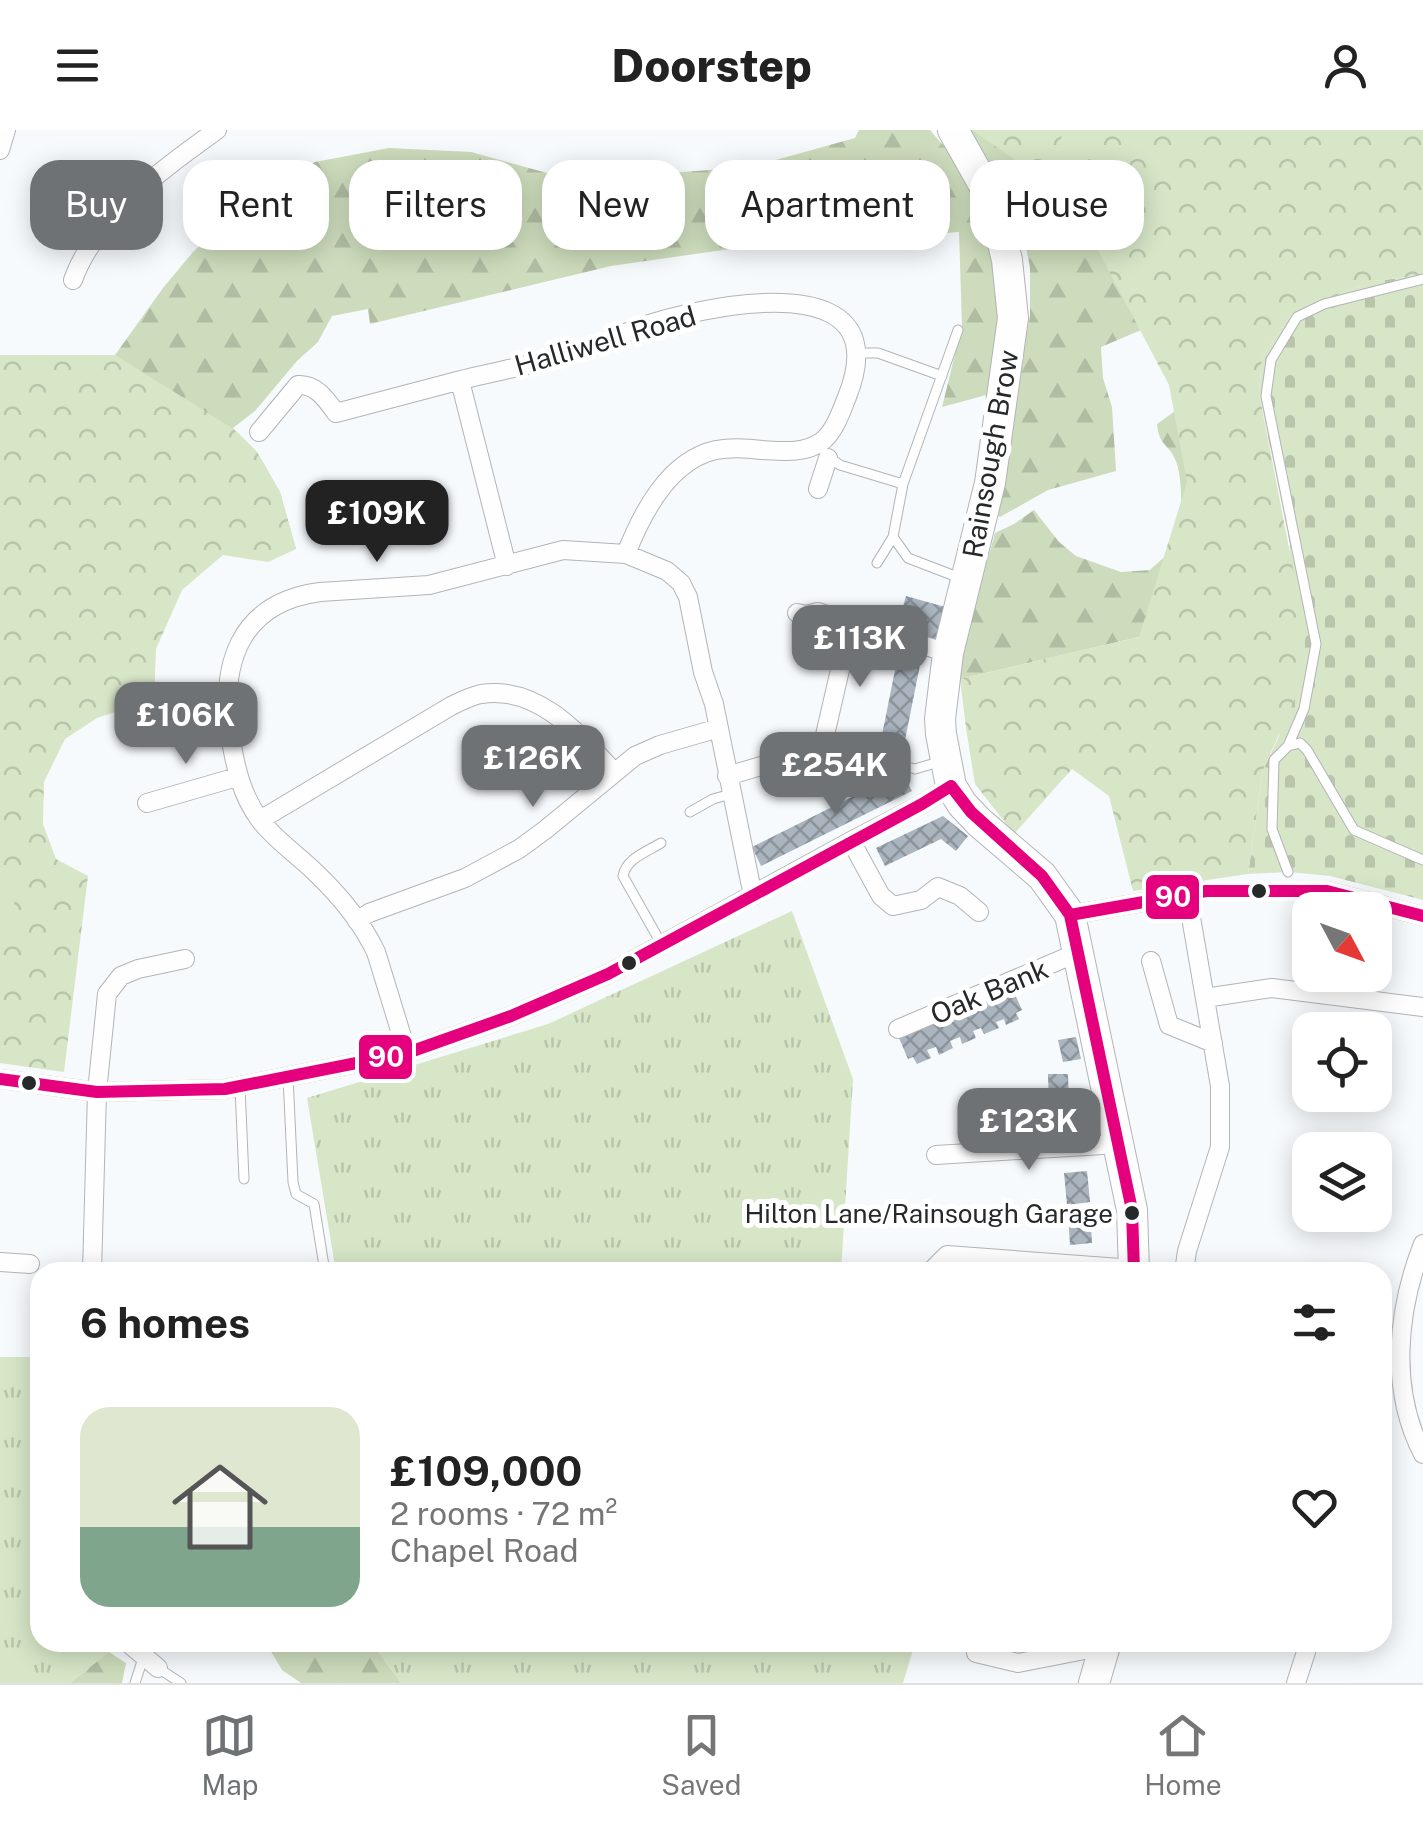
<!DOCTYPE html>
<html lang="en">
<head>
<meta charset="utf-8">
<style>
  :root { --surface:#fff; --page:#f6f6f6; --text:#222; --muted:#767676; --line:#e0e0e0; --accent:#6f7274 }
  body { margin:0; font-family:"Public Sans",sans-serif; background:var(--page); color:var(--text); height:100vh; display:flex; flex-direction:column; font-size:38px; white-space:nowrap }
  * { box-sizing:border-box; margin:0 }
  p { font-size:32px; color:var(--muted) }
  .icon { flex:none; width:55px; height:55px; fill:none; stroke:currentColor; stroke-width:2; stroke-linecap:round; stroke-linejoin:round }
  .map { position:relative; flex:1; overflow:hidden }
  .panel { position:absolute; left:30px; top:1132px; width:1362px; height:390px; display:flex; flex-direction:column; background:var(--surface); border-radius:30px; box-shadow:0 5px 25px #0003 }
  .panel>* { flex:none }
  .hud { position:absolute; left:30px; top:30px; width:1365px; height:90px; display:flex; gap:20px }
  .needle { width:65px; rotate:131deg }
  .tools { position:absolute; left:1292px; top:762px; display:grid; gap:20px }
  .tools a { display:grid; place-items:center; width:100px; height:100px; border-radius:20px; background:var(--surface); box-shadow:0 5px 25px #0003; font-size:50px }
  .price { position:absolute; translate:-50% -85px; padding:0 22px; border-radius:20px; background:var(--accent); color:#fff; font-size:32px; line-height:65px; filter:drop-shadow(0 2px 5px #0008) }
  .price::after { content:''; position:absolute; left:50%; top:60px; width:30px; height:22px; margin-left:-15px; background:inherit; clip-path:polygon(0 0,100% 0,50% 100%) }
  .price.current { background:#222; color:#fff }
  ul { padding:0; list-style:none }
  li { display:flex; align-items:center; gap:30px; height:250px; padding:0 50px }
  li+li { border-top:2px solid var(--line) }
  li span { display:grid; place-items:center; flex:none; width:280px; height:200px; border-radius:30px; color:#555 }
  li>.icon { margin-inline-start:auto }
  span .icon { width:120px; height:120px; fill:#fffc; stroke-width:1 }
  li b { font-size:42px }
  h2 { display:flex; justify-content:space-between; align-items:center; height:120px; padding:0 50px; font-size:42px }
  .chip { padding:0 35px; border-radius:30px; background:var(--surface); box-shadow:0 5px 25px #0003; font-size:35px; line-height:90px }
  .chip.current { background:var(--accent); color:#fff }
  header { display:flex; justify-content:space-between; align-items:center; height:130px; padding:0 50px; background:var(--surface); font-size:45px; font-weight:800 }
  .dock { display:flex; justify-content:space-around; align-items:center; height:140px; border-top:2px solid var(--line); background:var(--surface); font-size:28px; color:var(--muted) }
  .dock a { display:grid; justify-items:center; gap:5px }
  .dock .current { color:var(--accent) }
  .map>svg:first-child { display:block }
  .grass { fill:url(#grass-tufts) }
  .forest { fill:url(#forest-firs) }
  .cemetery { fill:url(#cemetery-stones) }
  .park { fill:url(#park-crowns) }
  .pitch { fill:#d7e6c7 }
  .building { fill:url(#building-cross-hatch) }
  .lines { fill:none; stroke-linecap:round; stroke-linejoin:round }
  .service-casing { stroke:#b2b4b7; stroke-width:11 }
  .minor-casing { stroke:#b2b4b7; stroke-width:20 }
  .primary-casing { stroke:#b2b4b7; stroke-width:32 }
  .service { stroke:#fefeff; stroke-width:9 }
  .minor { stroke:#fefeff; stroke-width:18 }
  .primary { stroke:#fefeff; stroke-width:30 }
  .bus-1-casing { stroke:#fff; stroke-width:20 }
  .bus-1 { stroke:#e5007d; stroke-width:12 }
  .bus-dot { fill:#26282a; stroke:#fff; stroke-width:4 }
  .labels { text-anchor:middle; dominant-baseline:central; stroke-width:10; stroke-linejoin:round; paint-order:stroke }
  .bus-label { font-size:26px; fill:#26282a; stroke:#fff; text-anchor:end }
  .street-label { font-size:28px; fill:#26282a; stroke:#fff }
  .line-badge { stroke:#fff; stroke-width:4 }
  .badge-label { font-size:28px; text-anchor:middle; font-weight:bold; fill:#fff }
</style>
</head>
<body>
<header><svg class="icon" aria-label="menu" viewBox="0 0 24 24"><path d="M4 6h16M4 12h16M4 18h16"/></svg>Doorstep<svg class="icon" aria-label="person" viewBox="0 0 24 24"><circle cx="12" cy="8" r="4"/><path d="M4 21q1-7 8-7t8 7"/></svg></header>
<div class="map">
<svg width="1423" height="1553" viewBox="0 0 1423 1553">
  <defs>
    <pattern id="grass-tufts" width="24" height="20" patternUnits="userSpaceOnUse" patternTransform="scale(2.5)"><rect width="24" height="20" fill="#d7e6c7"/><path d="M3 7l-1-3M5 7V3M7 7l1-3M15 17l-1-3M17 17v-4M19 17l1-3" fill="none" stroke="#b8c5ab"/></pattern>
    <pattern id="forest-firs" width="22" height="20" patternUnits="userSpaceOnUse" patternTransform="scale(2.5)"><rect width="22" height="20" fill="#cddcbc"/><path d="M5 1l3.5 6h-7zM16 11l3.5 6h-7z" fill="#b0bda2"/></pattern>
    <pattern id="cemetery-stones" width="16" height="16" patternUnits="userSpaceOnUse" patternTransform="scale(2.5)"><rect width="16" height="16" fill="#d7e6c7"/><path d="M2 7V4a2 2 0 0 1 4 0v3zM10 15v-3a2 2 0 0 1 4 0v3z" fill="#b8c5ab"/></pattern>
    <pattern id="park-crowns" width="20" height="18" patternUnits="userSpaceOnUse" patternTransform="scale(2.5)"><rect width="20" height="18" fill="#d7e6c7"/><path d="M2 6a3 3 0 1 1 6 0M12 15a3 3 0 1 1 6 0" fill="none" stroke="#b8c5ab"/></pattern>
    <pattern id="building-cross-hatch" width="8" height="8" patternUnits="userSpaceOnUse" patternTransform="scale(2.5)"><rect width="8" height="8" fill="#abb5bf"/><path d="M0 0l8 8M0 8l8-8" fill="none" stroke="#8b939b"/></pattern>
  </defs>
  <rect width="100%" height="100%" fill="#f7fafd"/>
  <!-- grass -->
  <path class="grass" d="M792,781L853,949L841,1142H336L307,968L548,894Z
    M0,1227H40V1512L100,1513L109,1522L70,1553H0Z
    M372,1513H915L903,1553H401Z"/>
  <!-- forest -->
  <path class="forest" d="M859,0H930C936,8 944,15 950,24C978,66 1002,142 1001,193C1000,216 996,239 994,263L942,277L962,196L959,102L895,107L793,110L611,136L370,194L368,179L332,186L318,212L297,231L255,281L233,298L257,322L280,362L296,419L225,412L0,225H115L163,158L193,122L230,87L295,42L315,32L389,18L471,22L547,43L655,44L750,37L855,8Z
    M967,0H1014L1085,37L1146,198L1101,217L1103,248L1112,277L1116,341L1048,360L1000,387L992,382L1030,186V138L1022,97L1009,66Z
    M1182,276L1199,490L1139,507L960,549C961,500 983,450 995,403L1014,394L1034,380L1059,412L1076,426L1121,442L1150,440C1157,433 1167,426 1172,417C1183,399 1184,348 1175,329C1168,313 1159,316 1157,294Z
    M266,1513H372L401,1553H301L282,1540Z
    M109,1522L126,1533L122,1553H70Z"/>
  <!-- cemetery -->
  <path class="cemetery" d="M1423,145V770L1330,746L1288,742L1248,744L1263,640L1279,606L1290,414L1259,263L1262,228L1290,186L1307,176L1375,151Z"/>
  <!-- park -->
  <path class="park" d="M972,0H1423V145L1375,151L1307,176L1290,186L1262,228L1259,263L1301,480L1304,548L1263,640L1248,744L1133,761L1109,666L1072,639L1014,704L975,654L966,598L960,549L1139,507L1187,352L1169,255L1071,69Z
    M0,225H115L232,298L257,322L280,362L296,419L268,432L223,425L182,460L156,519L154,569L97,588L65,609L44,652L43,694L56,729L88,746L64,942L0,933Z"/>
  <!-- pitch -->
  <path class="pitch" d="M1064,0L1097,10L1085,37L1055,25Z
    M0,737L18,738L11,804L0,803Z"/>
  <!-- building -->
  <path class="building" d="M906,466L949,478L940,513L896,501Z
    M900,515L923,520L901,630L878,625Z
    M895,635L899,637L912,661L761,736L752,717L886,650L882,641Z
    M943,686L968,706L956,721L941,709L885,736L876,718Z
    M1013,860L1022,880L1016,883L1019,889L1006,895L1004,889L996,892L999,898L984,904L981,898L973,901L976,908L962,914L960,907L950,911L953,918L939,925L936,917L927,920L931,928L917,934L913,927L908,929L899,908Z
    M1076,907L1081,929L1063,932L1058,910Z
    M1048,944H1068L1069,973H1049Z
    M1069,976L1070,1003H1053L1055,977Z
    M1087,1041L1090,1072L1067,1075L1064,1043Z
    M1090,1082L1092,1113L1070,1115L1068,1083Z"/>
  <g class="lines">
    <!-- service casing -->
    <g class="service-casing">
      <path id="service" d="M856,223H878L942,246
        M827,326L840,335L903,354
        M893,407L908,428L960,448
        M877,433L893,407L903,354L958,200
        M1288,616L1304,579L1316,514L1266,266L1271,230L1297,187L1324,174L1423,149
        M821,621L820,628L823,645H844L882,630L915,639L942,631
        M690,682L713,669L731,664
        M661,713C646,722 626,729 623,746L662,815
        M1288,742L1272,699L1274,630L1288,616L1300,613L1307,620L1354,700L1423,730
        M288,947L293,1052L296,1064L314,1074L325,1142
        M240,957L244,1049
        M158,1538L181,1553
        M135,1553L143,1528"/>
    </g>
    <!-- minor casing -->
    <g class="minor-casing">
      <path id="minor" d="M0,20L6,0
        M73,150C96,86 163,39 217,0
        M460,251L507,436
        M259,302L298,255C316,254 326,269 336,283C377,272 419,261 461,250C497,241 535,234 571,224C598,216 623,203 649,194C675,186 704,180 730,176C799,167 885,172 847,267C841,282 834,303 821,312C804,324 781,321 762,320C747,318 731,317 716,320C669,330 642,383 626,424
        M818,359L828,328
        M797,483L806,485L818,482L948,523
        M727,646L822,618L851,492
        M147,673L237,647
        M260,690L451,576C461,571 471,566 481,564C538,555 579,604 614,642
        M851,711L881,766L893,776L921,770L938,757L960,766L979,782
        M1070,785L1206,761H1327L1423,786
        M357,791L369,783L465,748L519,719L545,700L635,626L660,615L719,598
        M1151,831L1169,895L1213,913
        M1205,868L1272,858L1423,877
        M898,899L1079,822
        M407,923L376,822C362,793 339,765 316,743C298,725 275,710 260,690C242,666 236,639 231,611C219,537 237,473 320,462L429,455L563,420L626,424L667,441L681,453L688,467L703,542L714,574L753,766
        M0,949L97,962L225,959L407,923L511,886L608,844L851,711L922,674L951,656
        M936,1025L1119,1014
        M1423,1114C1397,1180 1389,1259 1423,1324
        M0,1132L30,1134
        M92,1142L97,962L107,864L121,846L138,839L185,829
        M930,1142L947,1125L1134,1139
        M1184,1142L1187,1121L1220,1017V956L1187,764
        M127,1512L158,1538
        M976,1523L1018,1533L1105,1516
        M1296,1553L1306,1522"/>
    </g>
    <!-- primary casing -->
    <g class="primary-casing">
      <path id="primary" d="M953,0L993,71L1007,130L1013,188L990,353L948,523L940,589L941,604L951,656L962,674L979,692L1042,746L1070,785L1132,1080L1134,1142
        M1094,1553L1106,1512"/>
    </g>
    <!-- service -->
    <use href="#service" class="service"/>
    <!-- minor -->
    <use href="#minor" class="minor"/>
    <!-- primary -->
    <use href="#primary" class="primary"/>
    <!-- bus-1 casing -->
    <g class="bus-1-casing">
      <path id="bus-1" d="M1070,785L1206,761H1327L1423,786
        M0,949L97,962L225,959L407,923L511,886L608,844L922,674L951,656L971,682L1042,746L1070,785L1132,1080L1134,1142"/>
    </g>
    <!-- bus-1 -->
    <use href="#bus-1" class="bus-1"/>
  </g>
  <!-- markers -->
  <g class="bus-dot">
    <circle cx="1259" cy="761" r="9"/>
    <circle cx="629" cy="833" r="9"/>
    <circle cx="29" cy="953" r="9"/>
    <circle cx="1132" cy="1083" r="9"/>
  </g>
  <g class="labels">
    <!-- bus labels -->
    <g class="bus-label">
      <text x="1113" y="1083">Hilton Lane/Rainsough Garage</text>
    </g>
    <!-- street labels -->
    <g class="street-label">
      <text transform="translate(605 210) rotate(-16)">Halliwell Road</text>
      <text transform="translate(990 324) rotate(-80)">Rainsough Brow</text>
      <text transform="translate(989 861) rotate(-23)">Oak Bank</text>
    </g>
  </g>
  <g class="line-badge">
    <rect x="1144" y="743" width="57" height="48" rx="10" fill="#e5007d"/>
    <rect x="357" y="903" width="57" height="48" rx="10" fill="#e5007d"/>
  </g>
  <g class="badge-label">
    <text x="1173" y="777">90</text>
    <text x="386" y="937">90</text>
  </g>
</svg>
<div class="tools">
<a><svg class="needle" viewBox="-14 -14 28 28"><path d="M0-13l5 13h-10z" fill="#e53935"/><path d="M0 13l5-13h-10z" fill="#767676"/></svg></a>
<a><svg class="icon" aria-label="locate" viewBox="0 0 24 24"><circle cx="12" cy="12" r="6"/><path d="M12 2v4M12 18v4M2 12h4M18 12h4"/></svg></a>
<a><svg class="icon" aria-label="layers" viewBox="0 0 24 24"><path d="M12 4l9 5-9 5-9-5zM3 14l9 5 9-5"/></svg></a>
</div>
<b class="price current" style="left:377px;top:435px">£109K</b>
<b class="price" style="left:860px;top:560px">£113K</b>
<b class="price" style="left:186px;top:637px">£106K</b>
<b class="price" style="left:533px;top:680px">£126K</b>
<b class="price" style="left:835px;top:687px">£254K</b>
<b class="price" style="left:1029px;top:1043px">£123K</b>
<div class="hud">
<a class="chip current">Buy</a>
<a class="chip">Rent</a>
<a class="chip">Filters</a>
<a class="chip">New</a>
<a class="chip">Apartment</a>
<a class="chip">House</a>
</div>
<section class="panel">
<h2>6 homes<svg class="icon" aria-label="filters" viewBox="0 0 24 24"><path d="M4 7h16M4 17h16"/><circle cx="9" cy="7" r="2"/><circle cx="15" cy="17" r="2"/></svg></h2>
<ul>
<li><span style="background:linear-gradient(#dfe7d0 60%,#7fa58c 0)"><svg class="icon" aria-label="home" viewBox="0 0 24 24"><path d="M3 11l9-7 9 7M6 9v11h12V9"/></svg></span><div><b>£109,000</b><p>2 rooms · 72 m²</p><p>Chapel Road</p></div><svg class="icon" aria-label="heart" viewBox="0 0 24 24"><path d="M12 20l-8-8c-3-5 5-10 8-4 3-6 11-1 8 4z"/></svg></li>
</ul>
</section>
</div>
<nav class="dock">
<a class="current"><svg class="icon" aria-label="map" viewBox="0 0 24 24"><path d="M3 6l6-2 6 2 6-2v14l-6 2-6-2-6 2zM9 4v14M15 6v14"/></svg>Map</a>
<a><svg class="icon" aria-label="saved" viewBox="0 0 24 24"><path d="M7 4h10v16l-5-4-5 4z"/></svg>Saved</a>
<a><svg class="icon" aria-label="home" viewBox="0 0 24 24"><path d="M3 11l9-7 9 7M6 9v11h12V9"/></svg>Home</a>
</nav>
</body>
</html>
